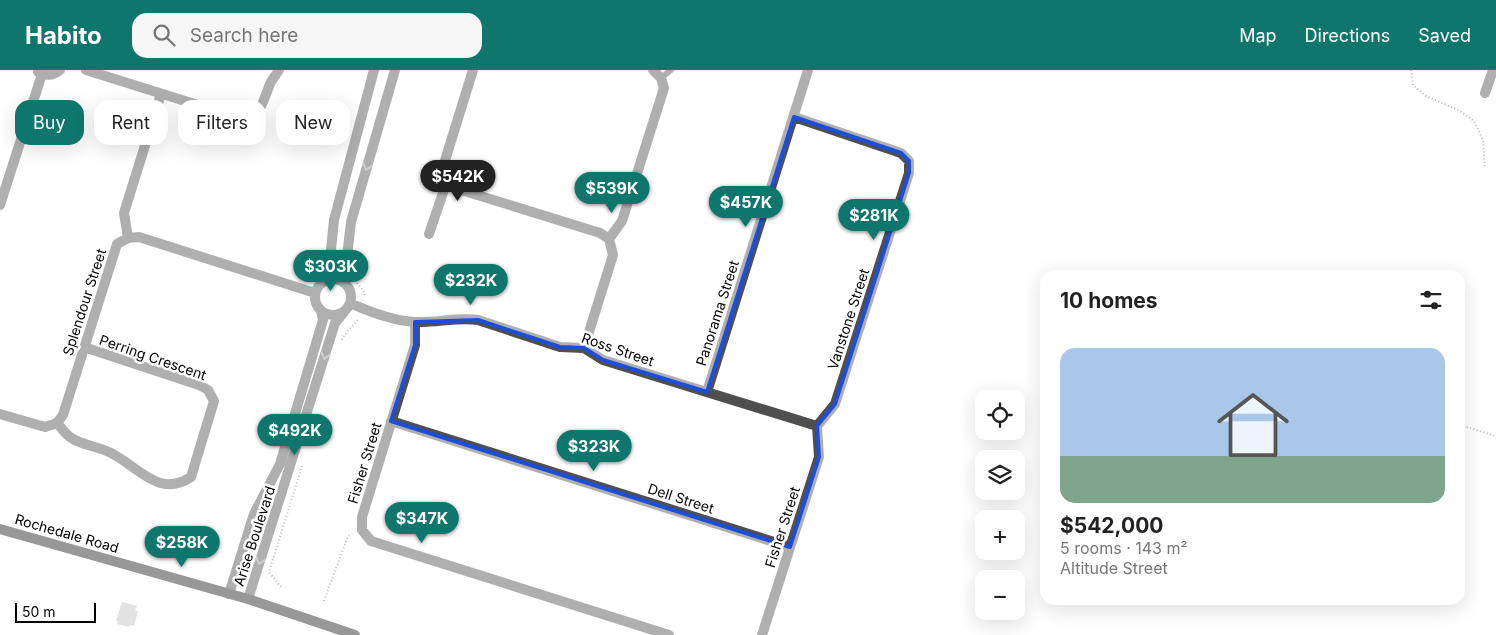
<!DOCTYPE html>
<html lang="en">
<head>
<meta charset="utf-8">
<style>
  :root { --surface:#fff; --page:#f6f6f6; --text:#222; --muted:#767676; --accent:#0f766e }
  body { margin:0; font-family:Inter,sans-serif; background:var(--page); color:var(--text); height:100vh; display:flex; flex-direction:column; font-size:19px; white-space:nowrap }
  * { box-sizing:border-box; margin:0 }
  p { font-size:16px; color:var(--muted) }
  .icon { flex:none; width:28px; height:28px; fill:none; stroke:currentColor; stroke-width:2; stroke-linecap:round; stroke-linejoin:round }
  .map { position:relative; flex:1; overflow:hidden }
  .panel { position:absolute; left:1040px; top:200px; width:425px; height:335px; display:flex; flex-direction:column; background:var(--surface); border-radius:15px; box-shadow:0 5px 20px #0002 }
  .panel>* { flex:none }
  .hud { position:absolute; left:15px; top:30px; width:475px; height:45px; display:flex; gap:10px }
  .tools { position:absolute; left:975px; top:320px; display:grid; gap:10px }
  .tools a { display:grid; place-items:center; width:50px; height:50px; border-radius:10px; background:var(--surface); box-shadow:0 5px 20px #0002; font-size:25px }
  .scale { position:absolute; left:15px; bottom:12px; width:81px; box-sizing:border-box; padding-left:5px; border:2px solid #000; border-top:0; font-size:14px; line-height:18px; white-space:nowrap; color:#000; -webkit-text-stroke:4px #fff; paint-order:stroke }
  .price { position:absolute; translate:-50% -42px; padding:0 11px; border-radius:18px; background:var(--accent); color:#fff; font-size:16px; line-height:32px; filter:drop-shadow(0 1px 2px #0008) }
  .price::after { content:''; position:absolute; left:50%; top:30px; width:15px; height:11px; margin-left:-8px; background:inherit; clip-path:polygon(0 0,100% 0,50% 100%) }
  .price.active { background:#222; color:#fff }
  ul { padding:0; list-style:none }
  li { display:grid; align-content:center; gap:10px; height:265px; padding:0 20px }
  li span { display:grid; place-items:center; height:155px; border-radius:15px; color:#555 }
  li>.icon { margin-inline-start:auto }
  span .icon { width:90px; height:90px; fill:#fffc; stroke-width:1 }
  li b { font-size:21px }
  h2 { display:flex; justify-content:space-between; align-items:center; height:60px; padding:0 20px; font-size:21px }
  .pill { padding:0 18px; border-radius:15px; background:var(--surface); box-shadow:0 5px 20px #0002; font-size:18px; line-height:45px }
  .pill.active { background:var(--accent); color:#fff }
  header { display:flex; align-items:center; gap:30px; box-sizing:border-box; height:70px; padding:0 25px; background:var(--accent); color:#fff }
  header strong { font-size:24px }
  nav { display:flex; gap:28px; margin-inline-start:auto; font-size:18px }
  .search { width:350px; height:45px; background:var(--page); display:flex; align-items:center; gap:12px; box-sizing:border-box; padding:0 18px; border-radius:15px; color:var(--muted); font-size:19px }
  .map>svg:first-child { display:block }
  .building { fill:#bfbfbf }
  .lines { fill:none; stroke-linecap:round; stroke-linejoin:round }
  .path { stroke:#717171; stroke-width:2; stroke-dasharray:1 2.5; stroke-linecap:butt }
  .service { stroke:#4f4f4f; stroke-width:6 }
  .minor { stroke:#4f4f4f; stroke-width:10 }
  .secondary { stroke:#1c1c1c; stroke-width:10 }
  .oneway { stroke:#959595 }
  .marked { fill:none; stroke:#1d4ed8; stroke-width:4; stroke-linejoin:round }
  .labels { text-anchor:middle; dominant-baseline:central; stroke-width:5; stroke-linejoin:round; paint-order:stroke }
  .street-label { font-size:14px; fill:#000; stroke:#fff }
</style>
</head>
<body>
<header>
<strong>Habito</strong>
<div class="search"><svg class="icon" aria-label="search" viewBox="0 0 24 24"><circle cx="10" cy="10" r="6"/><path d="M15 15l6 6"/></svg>Search here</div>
<nav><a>Map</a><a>Directions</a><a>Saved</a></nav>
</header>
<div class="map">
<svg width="1496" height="565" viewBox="0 0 1496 565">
  <rect width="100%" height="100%" fill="#fff"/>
  <!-- building -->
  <path class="building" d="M122,532L137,536L135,540L138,541L134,556L130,555L129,557L117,554L118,551H116Z"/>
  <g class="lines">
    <!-- path -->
    <path class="path" d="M1411,0L1413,15L1426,26L1460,41L1474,51L1483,70L1485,99
      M355,210L365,223L364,227
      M342,270C345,260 355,257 358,248
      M1460,355L1496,366
      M281,517L269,502L302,396
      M324,531L348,466L352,464"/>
    <!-- service -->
    <path class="service" d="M661,8L671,0"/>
    <!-- minor -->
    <path class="minor" d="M86,0L236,47C261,51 262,33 270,14C272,9 276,5 279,0
      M473,0L443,97L447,111L458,119L600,163L609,169
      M38,2C45,6 53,6 60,0
      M1485,23L1493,0
      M794,47L901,83L909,91V103L835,334L817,356
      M0,135L42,4
      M429,164L447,111
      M128,168L124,143L161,24
      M315 227a18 18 0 1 1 36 0a18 18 0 1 1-36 0Z
      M328,209L334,150L374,0
      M344,212L351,152L395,0
      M350,233C370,242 393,251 415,252C436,253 457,247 478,250L560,277L584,278L603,290L817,356
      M415,252V275L362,447V460L371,471L669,565
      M584,278L613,185L609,169L622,151L664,18L661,8L653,0
      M707,322L808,0
      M0,344L45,357L57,353L63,345L117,174L128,168L139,167L315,223
      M391,351L790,477
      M57,353C61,357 65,364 70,367C80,375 97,376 109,382C137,395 158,429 191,407L214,331L208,320L199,315L84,277
      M229,524L254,444L280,394L323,250L321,241
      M248,529L335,253L344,242
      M762,565L819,387L817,356"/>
    <!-- secondary -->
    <path class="secondary" d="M0,459L248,529L355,565"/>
  </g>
  <!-- one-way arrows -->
  <defs><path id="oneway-chevron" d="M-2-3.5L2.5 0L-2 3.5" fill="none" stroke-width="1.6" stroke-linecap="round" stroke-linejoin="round" transform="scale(1.25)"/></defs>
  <g class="oneway">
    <use href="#oneway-chevron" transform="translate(367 97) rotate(106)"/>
    <use href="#oneway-chevron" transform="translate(325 286) rotate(107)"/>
    <use href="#oneway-chevron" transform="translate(260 491) rotate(107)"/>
  </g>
  <!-- marked area -->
  <path d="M0 0H1496V565H0ZM794,47L901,83L909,91V103L835,334L817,356L819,387L790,477L391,351L415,275V252L478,250L560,277L584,278L603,290L707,322Z" fill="#fff" fill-opacity=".55" fill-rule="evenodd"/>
  <path class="marked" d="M794,47L901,83L909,91V103L835,334L817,356L819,387L790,477L391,351L415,275V252L478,250L560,277L584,278L603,290L707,322Z"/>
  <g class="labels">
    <!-- street labels -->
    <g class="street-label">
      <text transform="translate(84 232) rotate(-72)">Splendour Street</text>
      <text transform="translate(717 243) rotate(-72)">Panorama Street</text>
      <text transform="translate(848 249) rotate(-72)">Vanstone Street</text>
      <text transform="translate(618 279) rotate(19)">Ross Street</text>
      <text transform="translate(153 287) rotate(19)">Perring Crescent</text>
      <text transform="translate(364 393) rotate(-73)">Fisher Street</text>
      <text transform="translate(681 428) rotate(18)">Dell Street</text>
      <text transform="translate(782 457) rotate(-72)">Fisher Street</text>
      <text transform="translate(67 463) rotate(16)">Rochedale Road</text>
      <text transform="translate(254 466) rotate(-72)">Arise Boulevard</text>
    </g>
  </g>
</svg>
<div class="tools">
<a><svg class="icon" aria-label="locate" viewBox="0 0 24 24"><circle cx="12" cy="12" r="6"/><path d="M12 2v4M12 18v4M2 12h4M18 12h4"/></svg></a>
<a><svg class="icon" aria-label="layers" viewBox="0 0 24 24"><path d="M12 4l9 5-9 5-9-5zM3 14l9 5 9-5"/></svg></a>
<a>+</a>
<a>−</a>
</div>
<div class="scale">50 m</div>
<b class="price active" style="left:458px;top:132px">$542K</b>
<b class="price" style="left:612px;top:144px">$539K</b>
<b class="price" style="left:746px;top:158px">$457K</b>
<b class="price" style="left:874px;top:171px">$281K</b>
<b class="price" style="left:331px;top:222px">$303K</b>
<b class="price" style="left:471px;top:236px">$232K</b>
<b class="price" style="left:295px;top:386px">$492K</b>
<b class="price" style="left:594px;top:402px">$323K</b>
<b class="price" style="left:422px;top:474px">$347K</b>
<b class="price" style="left:182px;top:498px">$258K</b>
<div class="hud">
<a class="pill active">Buy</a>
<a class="pill">Rent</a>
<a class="pill">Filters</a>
<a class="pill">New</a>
</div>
<section class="panel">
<h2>10 homes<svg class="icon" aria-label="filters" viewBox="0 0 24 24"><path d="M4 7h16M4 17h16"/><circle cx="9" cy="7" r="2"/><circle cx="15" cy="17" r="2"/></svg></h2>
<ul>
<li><span style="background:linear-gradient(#a9c7e8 70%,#7fa58c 0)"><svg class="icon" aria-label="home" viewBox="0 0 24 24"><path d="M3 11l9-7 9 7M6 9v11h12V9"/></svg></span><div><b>$542,000</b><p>5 rooms · 143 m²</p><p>Altitude Street</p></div></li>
</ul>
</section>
</div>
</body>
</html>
